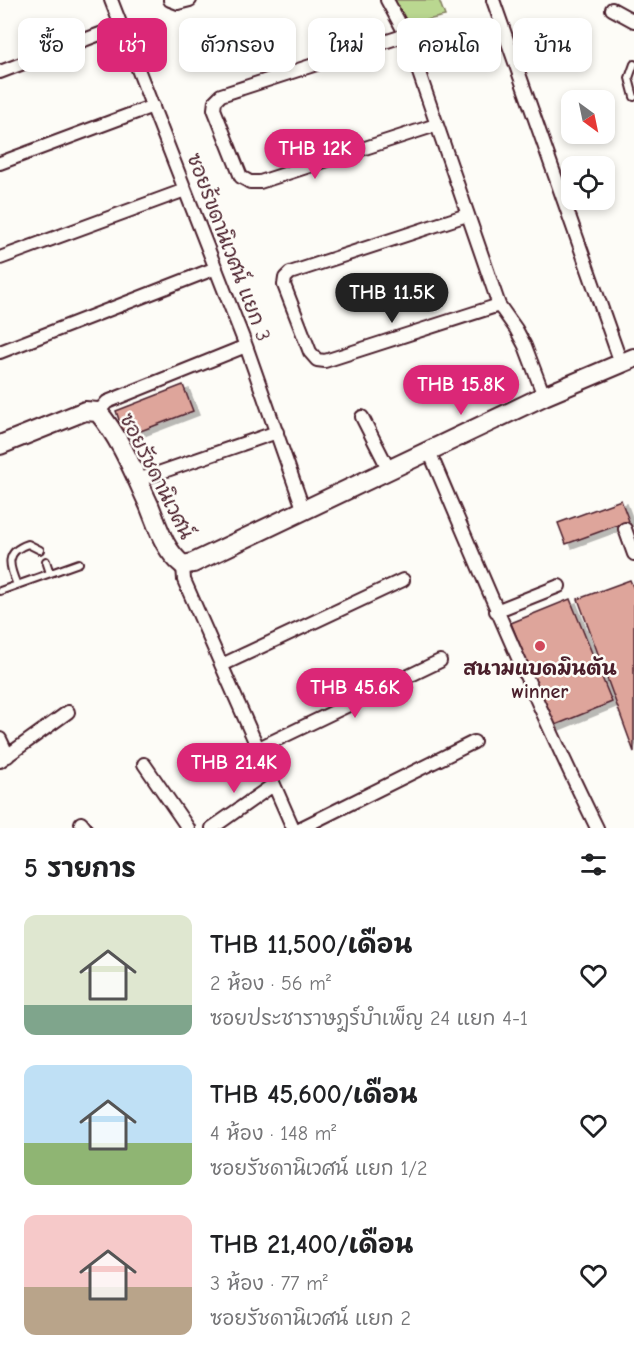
<!DOCTYPE html>
<html lang="th">
<head>
<meta charset="utf-8">
<style>
  :root { --surface:#fff; --page:#f2f2f2; --text:#202124; --muted:#757577; --accent:#db2777 }
  body { margin:0; font-family:"Comic Neue","Playpen Sans Thai",sans-serif; background:var(--page); color:var(--text); height:100vh; display:flex; flex-direction:column; font-size:22px; white-space:nowrap }
  * { box-sizing:border-box; margin:0 }
  p { font-size:20px; color:var(--muted) }
  .icon { flex:none; width:33px; height:33px; fill:none; stroke:currentColor; stroke-width:2; stroke-linecap:round; stroke-linejoin:round }
  .map { position:relative; height:828px; overflow:hidden }
  .drawer { display:flex; flex-direction:column; background:var(--surface); flex:1 }
  .drawer>* { flex:none }
  .banner { position:absolute; left:18px; top:18px; width:598px; height:54px; display:flex; gap:12px }
  .needle { width:39px; rotate:147deg }
  .fabs { position:absolute; left:561px; top:90px; display:grid; gap:12px }
  .fabs a { display:grid; place-items:center; width:54px; height:54px; border-radius:12px; background:var(--surface); box-shadow:0 3px 9px #0003; font-size:30px }
  .price { position:absolute; translate:-50% -51px; padding:0 14px; border-radius:21px; background:var(--accent); color:#fff; font-size:20px; line-height:39px; filter:drop-shadow(0 2px 3px #0008) }
  .price::after { content:''; position:absolute; left:50%; top:36px; width:18px; height:14px; margin-left:-9px; background:inherit; clip-path:polygon(0 0,100% 0,50% 100%) }
  .price.on { background:#222; color:#fff }
  ul { padding:0; list-style:none }
  li { display:flex; align-items:center; gap:18px; height:150px; padding:0 24px }
  li span { display:grid; place-items:center; flex:none; width:168px; height:120px; border-radius:12px; color:#555 }
  li>.icon { margin-inline-start:auto }
  span .icon { width:72px; height:72px; fill:#fffc; stroke-width:1 }
  li b { font-size:26px }
  h2 { display:flex; justify-content:space-between; align-items:center; height:72px; padding:0 24px; font-size:26px }
  .tag { padding:0 21px; border-radius:12px; background:var(--surface); box-shadow:0 3px 9px #0003; font-size:21px; line-height:54px }
  .tag.on { background:var(--accent); color:#fff }
  .map>svg:first-child { display:block }
  .green { fill:#bad790; stroke:#827b5e; stroke-width:1.5 }
  .building { fill:#dea59b; stroke:#4a1f2b; stroke-width:1.5; filter:url(#shadow) }
  .lines { fill:none; stroke-linecap:round; stroke-linejoin:round }
  .lane-casing { stroke:#4a1f2b; stroke-width:10 }
  .street-casing { stroke:#4a1f2b; stroke-width:16 }
  .secondary-casing { stroke:#4a1f2b; stroke-width:22 }
  .lane { stroke:#fdfcf7; stroke-width:6 }
  .street { stroke:#fdfcf7; stroke-width:12 }
  .secondary { stroke:#fdfcf7; stroke-width:18 }
  .poi-dot { fill:#d1495b; stroke:#fdfcf7; stroke-width:2 }
  .labels { text-anchor:middle; dominant-baseline:central; stroke-width:5; stroke-linejoin:round; paint-order:stroke }
  .street-label { font-size:20px; fill:#4a1f2b; stroke:#fdfcf7 }
  .poi-label { font-size:20px; font-weight:bold; fill:#4a1f2b; stroke:#fdfcf7 }
</style>
</head>
<body>
<div class="map">
<svg width="634" height="828" viewBox="0 0 634 828">
  <defs>
    <filter id="shadow"><feDropShadow dx="6" dy="4" stdDeviation="0" flood-color="#0004"/></filter>
  </defs>
  <rect width="100%" height="100%" fill="#fdfcf7"/>
  <filter id="ink" filterUnits="userSpaceOnUse"><feTurbulence type="fractalNoise" baseFrequency=".0167" numOctaves="2"/><feDisplacementMap in="SourceGraphic" scale="12" xChannelSelector="R" yChannelSelector="G"/><feConvolveMatrix kernelMatrix="1 2 1 2 8 2 1 2 1" color-interpolation-filters="sRGB"/></filter>
  <g filter="url(#ink)">
    <!-- green -->
    <path class="green" d="M393,0H439L445,16L404,25Z"/>
    <!-- building -->
    <path class="building" d="M183,385L193,411L125,437L116,411Z
      M621,500L629,521L566,544L558,523Z
      M630,580L634,589V752L578,599Z
      M570,599L612,702L553,726L511,623Z"/>
    <g class="lines">
      <!-- lane casing -->
      <g class="lane-casing">
        <path id="lane" d="M634,64L629,78L634,97
          M46,561L50,573
          M17,585C9,566 4,552 28,544L40,550
          M0,591L79,563"/>
      </g>
      <!-- street casing -->
      <g class="street-casing">
        <path id="street" d="M111,0L246,346L304,511
          M170,0L178,3L190,0
          M387,0L406,35L499,305L516,329L525,346L544,396
          M493,0L621,363
          M612,9L634,21
          M406,35L221,95L215,101L214,109L241,177L250,182H260L436,125
          M0,72L121,26
          M0,163L153,106
          M467,215L290,273L285,278L284,285L310,352L317,360L325,361L499,305
          M0,258L185,190
          M0,352L216,268
          M98,412L107,402L246,346
          M362,417L389,470
          M429,451C483,578 536,704 597,828
          M138,480L277,432
          M625,529L634,554
          M183,565L184,580L293,828
          M496,611L559,586
          M222,665L403,580
          M0,739L8,756
          M257,749L440,661
          M0,761L68,712
          M144,764L188,828
          M81,823L85,828
          M212,828L273,785
          M301,828L474,742"/>
      </g>
      <!-- secondary casing -->
      <g class="secondary-casing">
        <path id="secondary" d="M0,445L85,411L98,412C121,439 134,473 149,505C158,527 164,550 183,565L193,563L544,396L634,358"/>
      </g>
      <!-- lane -->
      <use href="#lane" class="lane"/>
      <!-- street -->
      <use href="#street" class="street"/>
      <!-- secondary -->
      <use href="#secondary" class="secondary"/>
    </g>
  </g>
  <!-- markers -->
  <circle class="poi-dot" cx="540" cy="646" r="6"/>
  <g class="labels">
    <!-- street labels -->
    <g class="street-label">
      <text transform="translate(229 247) rotate(69)">ซอยร้ขดานิเวศน์ แยก 3</text>
      <text transform="translate(157 476) rotate(63)">ซอยรัชดานิเวศน์</text>
    </g>
    <!-- poi labels -->
    <g class="poi-label">
      <text x="540" y="668">สนามแบดมินตัน<tspan x="540" dy="23">winner</tspan></text>
    </g>
  </g>
</svg>
<div class="fabs">
<a><svg class="needle" viewBox="-14 -14 28 28"><path d="M0-13l5 13h-10z" fill="#e53935"/><path d="M0 13l5-13h-10z" fill="#757577"/></svg></a>
<a><svg class="icon" aria-label="locate" viewBox="0 0 24 24"><circle cx="12" cy="12" r="6"/><path d="M12 2v4M12 18v4M2 12h4M18 12h4"/></svg></a>
</div>
<b class="price" style="left:315px;top:180px">THB 12K</b>
<b class="price on" style="left:392px;top:324px">THB 11.5K</b>
<b class="price" style="left:461px;top:416px">THB 15.8K</b>
<b class="price" style="left:355px;top:719px">THB 45.6K</b>
<b class="price" style="left:234px;top:794px">THB 21.4K</b>
<div class="banner">
<a class="tag">ซื้อ</a>
<a class="tag on">เช่า</a>
<a class="tag">ตัวกรอง</a>
<a class="tag">ใหม่</a>
<a class="tag">คอนโด</a>
<a class="tag">บ้าน</a>
</div>
</div>
<section class="drawer">
<h2>5 รายการ<svg class="icon" aria-label="filters" viewBox="0 0 24 24"><path d="M4 7h16M4 17h16"/><circle cx="9" cy="7" r="2"/><circle cx="15" cy="17" r="2"/></svg></h2>
<ul>
<li><span style="background:linear-gradient(#dfe7d0 75%,#7fa58c 0)"><svg class="icon" aria-label="home" viewBox="0 0 24 24"><path d="M3 11l9-7 9 7M6 9v11h12V9"/></svg></span><div><b>THB 11,500/เดือน</b><p>2 ห้อง · 56 m²</p><p>ซอยประชาราษฎร์บำเพ็ญ 24 แยก 4-1</p></div><svg class="icon" aria-label="heart" viewBox="0 0 24 24"><path d="M12 20l-8-8c-3-5 5-10 8-4 3-6 11-1 8 4z"/></svg></li>
<li><span style="background:linear-gradient(#bfe0f5 65%,#8fb573 0)"><svg class="icon" aria-label="home" viewBox="0 0 24 24"><path d="M3 11l9-7 9 7M6 9v11h12V9"/></svg></span><div><b>THB 45,600/เดือน</b><p>4 ห้อง · 148 m²</p><p>ซอยรัชดานิเวศน์ แยก 1/2</p></div><svg class="icon" aria-label="heart" viewBox="0 0 24 24"><path d="M12 20l-8-8c-3-5 5-10 8-4 3-6 11-1 8 4z"/></svg></li>
<li><span style="background:linear-gradient(#f6c9c9 60%,#b9a48a 0)"><svg class="icon" aria-label="home" viewBox="0 0 24 24"><path d="M3 11l9-7 9 7M6 9v11h12V9"/></svg></span><div><b>THB 21,400/เดือน</b><p>3 ห้อง · 77 m²</p><p>ซอยรัชดานิเวศน์ แยก 2</p></div><svg class="icon" aria-label="heart" viewBox="0 0 24 24"><path d="M12 20l-8-8c-3-5 5-10 8-4 3-6 11-1 8 4z"/></svg></li>
</ul>
</section>
</body>
</html>
